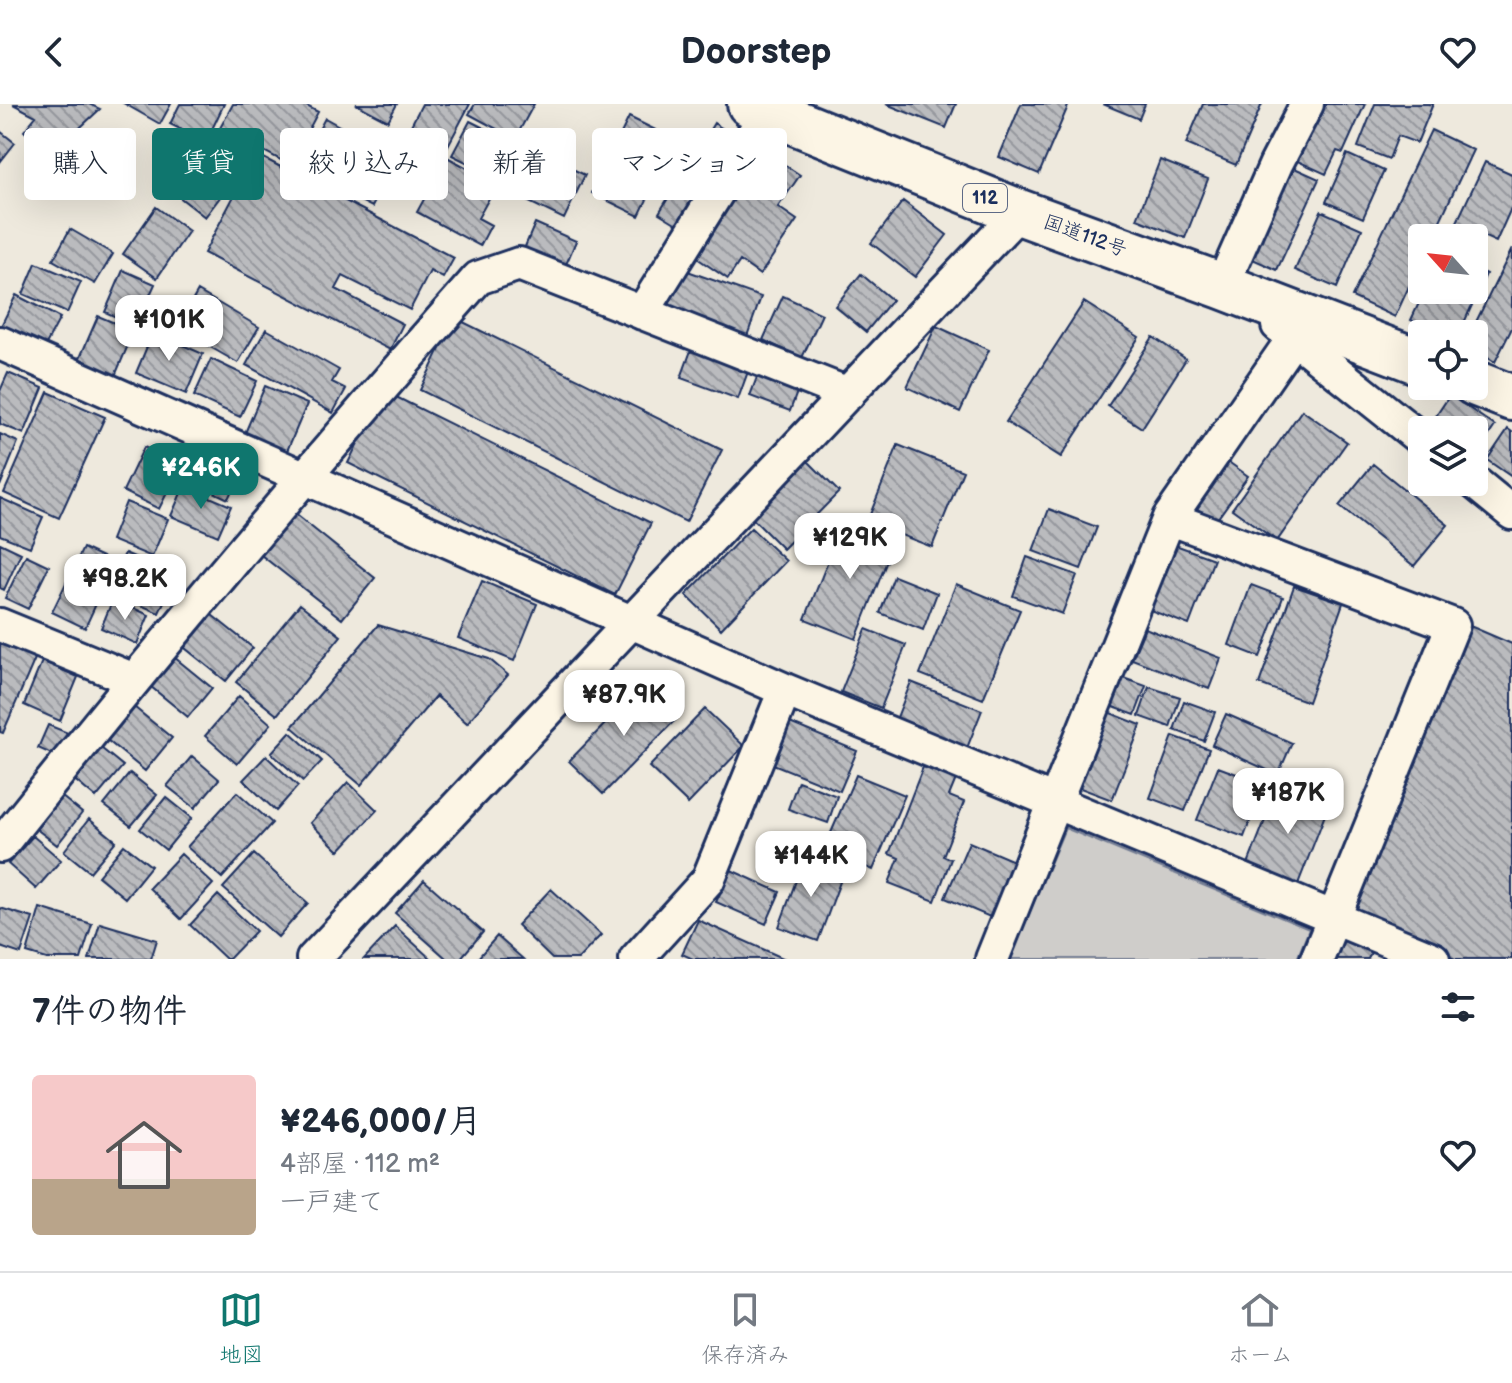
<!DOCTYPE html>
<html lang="ja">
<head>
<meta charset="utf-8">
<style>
  :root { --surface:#fff; --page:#f2f2f3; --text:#1f2937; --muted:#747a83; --line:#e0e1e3; --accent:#0f766e }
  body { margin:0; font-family:"Balsamiq Sans","Klee One",sans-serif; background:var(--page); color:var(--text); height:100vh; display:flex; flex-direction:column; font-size:30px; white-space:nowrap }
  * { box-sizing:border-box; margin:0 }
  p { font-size:26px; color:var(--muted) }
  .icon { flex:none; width:44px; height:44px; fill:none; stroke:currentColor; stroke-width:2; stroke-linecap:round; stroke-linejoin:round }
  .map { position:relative; height:855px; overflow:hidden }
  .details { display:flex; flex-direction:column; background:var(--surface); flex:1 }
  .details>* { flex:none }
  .top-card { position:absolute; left:24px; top:24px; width:800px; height:72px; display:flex; gap:16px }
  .needle { width:52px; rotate:297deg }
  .fabs { position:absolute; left:1408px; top:120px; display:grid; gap:16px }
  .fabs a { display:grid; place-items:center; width:80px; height:80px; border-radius:8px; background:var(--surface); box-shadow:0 8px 32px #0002; font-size:40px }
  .price { position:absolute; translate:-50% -68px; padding:0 18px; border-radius:16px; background:#fff; color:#222; font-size:26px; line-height:52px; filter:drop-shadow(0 2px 4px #0008) }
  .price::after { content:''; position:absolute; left:50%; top:48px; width:24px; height:18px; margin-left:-12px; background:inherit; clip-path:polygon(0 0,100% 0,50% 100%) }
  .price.on { background:var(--accent); color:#fff }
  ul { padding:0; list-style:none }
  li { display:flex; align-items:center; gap:24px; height:200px; padding:0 32px }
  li+li { border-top:2px solid var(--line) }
  li span { display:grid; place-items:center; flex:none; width:224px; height:160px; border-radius:8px; color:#555 }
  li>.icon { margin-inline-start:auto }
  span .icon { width:96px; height:96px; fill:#fffc; stroke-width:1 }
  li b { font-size:34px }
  h2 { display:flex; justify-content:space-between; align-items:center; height:96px; padding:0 32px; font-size:34px }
  .pill { padding:0 28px; border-radius:8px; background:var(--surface); box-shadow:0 8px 32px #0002; font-size:28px; line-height:72px }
  .pill.on { background:var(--accent); color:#fff }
  header { display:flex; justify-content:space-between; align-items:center; height:104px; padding:0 32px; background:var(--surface); font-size:36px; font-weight:700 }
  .tab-bar { display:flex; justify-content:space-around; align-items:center; height:112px; border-top:2px solid var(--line); background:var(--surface); font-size:22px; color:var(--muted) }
  .tab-bar a { display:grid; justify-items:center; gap:4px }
  .tab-bar .on { color:var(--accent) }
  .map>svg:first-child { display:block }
  .green { fill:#cfcdca; stroke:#757e94; stroke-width:2 }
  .building { fill:url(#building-back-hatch); stroke:#1b2f5e; stroke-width:2 }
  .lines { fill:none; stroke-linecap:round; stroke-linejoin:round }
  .minor-casing { stroke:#1b2f5e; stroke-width:38 }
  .highway-casing { stroke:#1b2f5e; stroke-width:50 }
  .minor { stroke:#fcf5e5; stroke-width:32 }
  .highway { stroke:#fcf5e5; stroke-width:44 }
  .labels { text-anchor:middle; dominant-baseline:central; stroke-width:8; stroke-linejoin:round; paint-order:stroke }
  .shield { fill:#fcf5e5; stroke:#5e6a86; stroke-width:2 }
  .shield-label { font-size:18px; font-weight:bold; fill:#1b2f5e }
  .street-label { font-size:20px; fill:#1b2f5e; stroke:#fcf5e5 }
</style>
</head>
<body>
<header><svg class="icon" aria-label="back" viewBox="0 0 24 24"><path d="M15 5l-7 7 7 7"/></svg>Doorstep<svg class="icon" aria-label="heart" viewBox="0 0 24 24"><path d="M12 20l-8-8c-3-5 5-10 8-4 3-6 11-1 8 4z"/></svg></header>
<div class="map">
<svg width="1512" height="855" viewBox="0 0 1512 855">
  <defs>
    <pattern id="building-back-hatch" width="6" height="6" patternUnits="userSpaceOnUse" patternTransform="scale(2)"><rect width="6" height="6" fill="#babbbe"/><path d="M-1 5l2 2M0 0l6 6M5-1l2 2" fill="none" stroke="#96989e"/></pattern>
  </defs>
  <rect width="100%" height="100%" fill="#eee9dd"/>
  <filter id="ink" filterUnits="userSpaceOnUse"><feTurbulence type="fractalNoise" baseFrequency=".0125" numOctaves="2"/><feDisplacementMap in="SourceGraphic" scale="16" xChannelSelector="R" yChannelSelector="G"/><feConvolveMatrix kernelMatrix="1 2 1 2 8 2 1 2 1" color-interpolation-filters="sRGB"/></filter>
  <g filter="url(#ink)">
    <!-- green -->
    <path class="green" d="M1065,724L1309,825L1297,855H1010Z"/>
    <!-- building -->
    <path class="building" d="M13,0H89L100,5L50,52L24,27L36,12Z
      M125,0H171L160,20Z
      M180,0H224L206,38L170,20Z
      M233,0H303L318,8L290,61L220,24Z
      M356,0H397L388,17Z
      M422,0H470L442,53L405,33Z
      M475,0H534L515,35L469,10Z
      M886,0H956L946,24Z
      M1021,0H1069L1039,70L999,53Z
      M1103,0H1145L1139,15Z
      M1203,0H1262L1236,61L1186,40Z
      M1318,0H1365L1343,49L1337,47L1326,70L1293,55Z
      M1375,0H1433L1417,39L1398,32L1389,55L1358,43Z
      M629,13L676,36L639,112L592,89Z
      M325,14L370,39L376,28L417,50L397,87L384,80L372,103L298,65Z
      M470,17L494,29L476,63L452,51Z
      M714,19L740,36L685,125L659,109Z
      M1431,26L1473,46L1432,134H1422V154L1395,213L1352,193Z
      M0,27L15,39L0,58Z
      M203,40L239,68L205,113L169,85Z
      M761,45L800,71L778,103L797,116L760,171L740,157L728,175L691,150Z
      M256,50L454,154L443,174L430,167L410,206L343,172L336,185L403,220L390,246L204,149Z
      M1347,50L1384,67L1363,114L1326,98Z
      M546,52L585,71L564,115L525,96Z
      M447,53L497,80L478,114L491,121L480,142L417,108Z
      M1160,56L1208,75L1185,134L1137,115Z
      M1485,58L1512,70V102L1496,138L1456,120Z
      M1290,62L1319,75L1277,166L1248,153Z
      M903,97L947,131L915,173L871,139Z
      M156,103L189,127L157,174L123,150Z
      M1321,107L1362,125L1337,184L1295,166Z
      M535,119L576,137L565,163L524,145Z
      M70,125L113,150L95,180L53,156Z
      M1512,145V224L1495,258L1474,247V230H1470Z
      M36,159L81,178L67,209L23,190Z
      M1474,164L1486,170L1459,230H1442L1411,216L1425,186H1474Z
      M682,165L761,193L746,235L667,208Z
      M123,166L155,180L136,222L105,208Z
      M861,170L892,196L866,228L835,202Z
      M198,187L259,223L238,259L177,224Z
      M16,191L60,214L43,246L0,224Z
      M783,192L822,210L802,254L763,236Z
      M1084,198L1139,233L1061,353L1006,318Z
      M98,212L134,227L115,272L79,256Z
      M455,214L722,346L686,418L420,286Z
      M936,222L989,246L960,308L907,283Z
      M266,225L339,266L332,278L346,285L333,309L246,261Z
      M153,228L203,250L186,290L136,269Z
      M1153,233L1186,255L1142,324L1108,302Z
      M693,241L750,262L738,295L681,274Z
      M211,255L257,277L240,313L194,292Z
      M760,265L800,280L790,307L750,292Z
      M8,269L43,284L24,330L0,320V287Z
      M265,282L307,300L287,347L245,329Z
      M384,287L651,419L615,491L348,359Z
      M48,288L105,313L59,414L4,389Z
      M1450,291L1495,322L1477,349L1474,347V326H1443L1432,318Z
      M1302,306L1347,338L1277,437L1232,405Z
      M1508,325L1512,328V373L1487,356Z
      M0,330L18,338L0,382Z
      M898,341L963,367L932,443L867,418Z
      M144,343L181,361L159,405L123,387Z
      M200,344L242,365L228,395L185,374Z
      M1223,354L1248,372L1215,418L1191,400Z
      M808,357L839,388L783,445L752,414Z
      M1373,360L1448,421L1414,462L1339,402Z
      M184,382L231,402L218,432L171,412Z
      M0,394L43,413L30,443L0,431Z
      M126,398L168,415L152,453L111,436Z
      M289,405L375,474L342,515L256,447Z
      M1049,405L1097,423L1081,465L1033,447Z
      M843,419L894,439L856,535L805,515Z
      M751,424L786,457L721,525L686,491Z
      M1167,438L1214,455L1189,521L1142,503Z
      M0,439L21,449L4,486L0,484Z
      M83,444L115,459L85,524L52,508Z
      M125,449L176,471L159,509L108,487Z
      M26,451L49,462L28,505L5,494Z
      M1027,453L1077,471L1062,510L1013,492Z
      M894,472L937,489L923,526L880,509Z
      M482,477L537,500L514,557L458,534Z
      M956,480L1020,506L983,595L920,570Z
      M1251,481L1283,493L1260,553L1229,541Z
      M1294,482L1343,499L1308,598L1259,580Z
      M113,495L149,511L137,540L101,524Z
      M300,500L341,532L277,611L236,578Z
      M207,507L253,544L226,577L180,540Z
      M378,521L489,555L508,571L467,619L436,592L361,681L292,623Z
      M1470,522L1512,540V855H1455L1349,810Z
      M1145,524L1221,554L1209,585L1132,555Z
      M866,525L906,541L881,604L841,588Z
      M0,534L37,550L3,629L0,628Z
      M174,553L212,584L188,613L150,582Z
      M42,557L78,573L60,617L24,601Z
      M1115,571L1146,582L1135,611L1105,600Z
      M646,578L680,611L603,690L569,657Z
      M911,578L982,606L967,644L896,616Z
      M1149,583L1180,593L1170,623L1139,612Z
      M239,592L271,620L237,660L205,632Z
      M1184,597L1215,608L1204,637L1174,626Z
      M134,603L172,634L145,667L107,636Z
      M705,605L744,642L688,700L649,663Z
      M1103,606L1141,621L1112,696L1075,682Z
      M1226,610L1292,639L1278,671L1212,641Z
      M785,617L857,647L840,687L768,658Z
      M48,621L68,629L58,653L38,644Z
      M290,628L322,657L303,677L271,649Z
      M1173,632L1209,645L1185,707L1150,694Z
      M96,640L123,662L96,694L70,672Z
      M192,652L219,675L195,704L167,682Z
      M266,652L298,682L276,707L243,676Z
      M923,663L956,675L949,692L964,698L943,752L951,755L935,797L889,779L899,754L889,750Z
      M1218,663L1264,680L1244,733L1197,716Z
      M130,669L157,691L131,722L104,701Z
      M856,671L905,691L873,766L824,745Z
      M798,677L837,692L828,719L788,705Z
      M348,678L377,706L339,747L310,719Z
      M1278,683L1328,703L1298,780L1248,760Z
      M56,688L82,709L57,741L30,720Z
      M237,688L272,719L222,774L187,743Z
      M166,693L192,714L166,746L140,725Z
      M89,715L116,737L90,768L64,747Z
      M33,732L61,756L36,785L8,760Z
      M969,738L1014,757L990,813L945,794Z
      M124,741L151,762L125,794L98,772Z
      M181,750L213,780L181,815L149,784Z
      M254,750L308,799L278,833L223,784Z
      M805,752L844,767L818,837L779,823Z
      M731,766L780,788L766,820L716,798Z
      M424,776L483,828L460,855H447L395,809Z
      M551,785L601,831L578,855H552L517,821Z
      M218,791L256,827L229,855H226L190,821Z
      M0,804L33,814L21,850L0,843Z
      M40,804L92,820L81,855H47L27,849Z
      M698,816L785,855H693L682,850Z
      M100,819L157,836L151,855H89Z
      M395,822L431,855H364Z
      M497,832L523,855H477Z
      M1338,833L1372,846L1368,855H1329Z"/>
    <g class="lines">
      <!-- minor casing -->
      <g class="minor-casing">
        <path id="minor" d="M1240,194L1222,182L1276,60L1307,0
          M642,209L768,7
          M1278,221L1422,336
          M0,239L785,586L1433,855
          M1474,378L1512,409
          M1169,414L1453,521L1317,855
          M0,521L132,575
          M0,742C155,547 314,360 478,174L519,160L848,290
          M313,855L1019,108
          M636,855L708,776L785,586
          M992,855L1169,414L1295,232"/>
      </g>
      <!-- highway casing -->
      <g class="highway-casing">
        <path id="highway" d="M750,0L1019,108L1222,182L1422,259
          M1474,279L1512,294"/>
      </g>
      <!-- minor -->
      <use href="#minor" class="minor"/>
      <!-- highway -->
      <use href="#highway" class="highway"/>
    </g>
  </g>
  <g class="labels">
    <!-- shield labels -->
    <rect class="shield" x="963" y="80" width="44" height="28" rx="6"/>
    <g class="shield-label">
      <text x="985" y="94">112</text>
    </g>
    <!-- street labels -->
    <g class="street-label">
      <text transform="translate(1085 132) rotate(20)">国道112号</text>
    </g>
  </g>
</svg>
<div class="fabs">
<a><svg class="needle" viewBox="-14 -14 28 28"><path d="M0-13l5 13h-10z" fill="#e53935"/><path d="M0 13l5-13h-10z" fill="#747a83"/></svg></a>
<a><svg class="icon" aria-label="locate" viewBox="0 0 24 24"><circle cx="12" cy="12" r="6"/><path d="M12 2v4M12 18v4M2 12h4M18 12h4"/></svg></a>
<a><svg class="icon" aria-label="layers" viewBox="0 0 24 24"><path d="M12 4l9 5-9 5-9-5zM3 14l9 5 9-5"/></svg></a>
</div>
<b class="price" style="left:169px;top:259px">¥101K</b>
<b class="price on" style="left:201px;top:407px">¥246K</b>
<b class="price" style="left:850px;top:477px">¥129K</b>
<b class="price" style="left:125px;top:518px">¥98.2K</b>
<b class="price" style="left:624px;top:634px">¥87.9K</b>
<b class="price" style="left:1288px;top:732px">¥187K</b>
<b class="price" style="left:811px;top:795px">¥144K</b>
<div class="top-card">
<a class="pill">購入</a>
<a class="pill on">賃貸</a>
<a class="pill">絞り込み</a>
<a class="pill">新着</a>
<a class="pill">マンション</a>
</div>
</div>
<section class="details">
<h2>7件の物件<svg class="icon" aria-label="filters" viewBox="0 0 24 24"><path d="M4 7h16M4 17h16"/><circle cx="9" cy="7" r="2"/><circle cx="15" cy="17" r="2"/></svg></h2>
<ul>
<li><span style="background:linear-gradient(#f6c9c9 65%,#b9a48a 0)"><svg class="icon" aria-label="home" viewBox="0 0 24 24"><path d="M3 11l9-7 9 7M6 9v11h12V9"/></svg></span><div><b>¥246,000/月</b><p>4部屋 · 112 m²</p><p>一戸建て</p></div><svg class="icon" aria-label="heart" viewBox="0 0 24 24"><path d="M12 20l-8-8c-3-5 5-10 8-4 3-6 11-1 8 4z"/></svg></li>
</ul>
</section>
<nav class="tab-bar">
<a class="on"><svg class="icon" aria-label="map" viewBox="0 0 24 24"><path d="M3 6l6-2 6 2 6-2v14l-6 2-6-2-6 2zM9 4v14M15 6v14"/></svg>地図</a>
<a><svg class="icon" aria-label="saved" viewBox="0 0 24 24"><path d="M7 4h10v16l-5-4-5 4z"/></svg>保存済み</a>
<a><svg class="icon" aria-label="home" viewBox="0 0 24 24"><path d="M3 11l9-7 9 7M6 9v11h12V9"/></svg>ホーム</a>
</nav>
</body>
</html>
